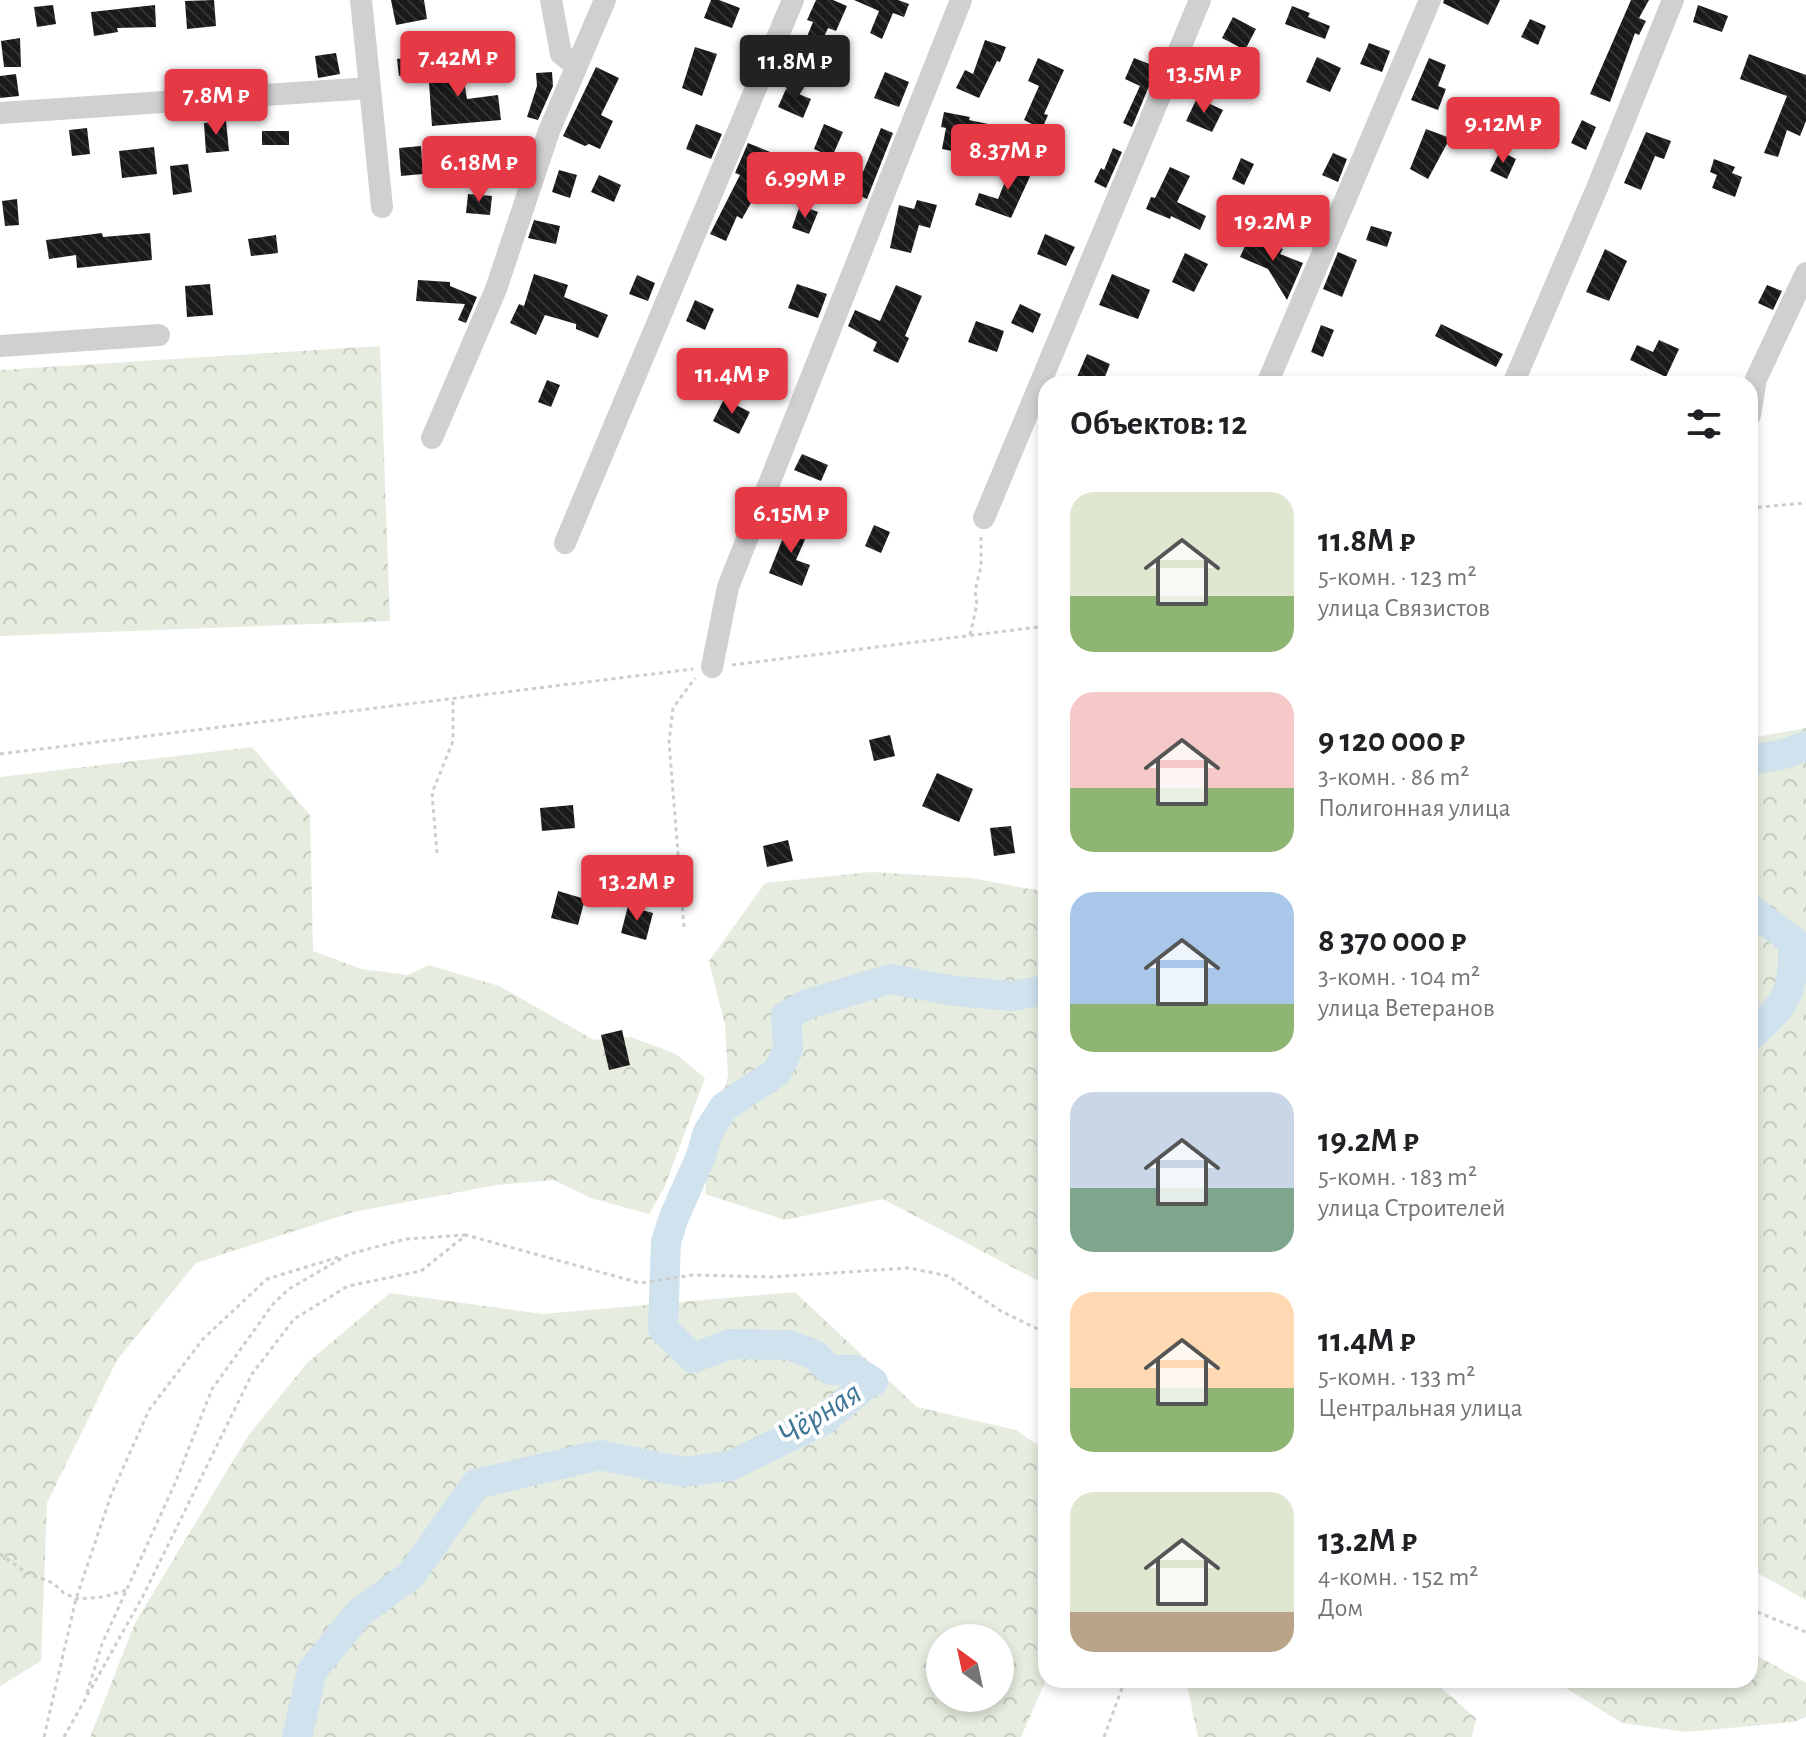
<!DOCTYPE html>
<html lang="ru">
<head>
<meta charset="utf-8">
<style>
  :root { --surface:#fff; --page:#f2f2f2; --text:#202124; --muted:#757577; --accent:#e63946 }
  body { margin:0; font-family:"Alegreya Sans",sans-serif; background:var(--page); color:var(--text); height:100vh; display:flex; flex-direction:column; font-size:30px; white-space:nowrap }
  * { box-sizing:border-box; margin:0 }
  p { font-size:26px; color:var(--muted) }
  .icon { flex:none; width:44px; height:44px; fill:none; stroke:currentColor; stroke-width:2; stroke-linecap:round; stroke-linejoin:round }
  .map { position:relative; flex:1; overflow:hidden }
  .sheet { position:absolute; left:1038px; top:376px; width:720px; height:1312px; display:flex; flex-direction:column; background:var(--surface); border-radius:24px; box-shadow:0 4px 12px #0003 }
  .sheet>* { flex:none }
  .needle { width:52px; rotate:327deg }
  .controls { position:absolute; left:926px; top:1624px; display:grid; gap:16px }
  .controls a { display:grid; place-items:center; width:88px; height:88px; border-radius:50%; background:var(--surface); box-shadow:0 4px 12px #0003; font-size:40px }
  .price { position:absolute; translate:-50% -68px; padding:0 18px; border-radius:8px; background:var(--accent); color:#fff; font-size:26px; line-height:52px; filter:drop-shadow(0 2px 4px #0008) }
  .price::after { content:''; position:absolute; left:50%; top:48px; width:24px; height:18px; margin-left:-12px; background:inherit; clip-path:polygon(0 0,100% 0,50% 100%) }
  .price.active { background:#222; color:#fff }
  ul { padding:0; list-style:none }
  li { display:flex; align-items:center; gap:24px; height:200px; padding:0 32px }
  li span { display:grid; place-items:center; flex:none; width:224px; height:160px; border-radius:24px; color:#555 }
  li>.icon { margin-inline-start:auto }
  span .icon { width:96px; height:96px; fill:#fffc; stroke-width:1 }
  li b { font-size:34px }
  h2 { display:flex; justify-content:space-between; align-items:center; height:96px; padding:0 32px; font-size:34px }
  .map>svg:first-child { display:block }
  .forest { fill:url(#forest-crowns); fill-rule:evenodd }
  .lines { fill:none; stroke-linecap:round; stroke-linejoin:round }
  .river { stroke:#cfe2ee; stroke-width:30 }
  .building { fill:url(#building-back-hatch) }
  .path { stroke:#cdcdcd; stroke-width:3; stroke-dasharray:4 4; stroke-linecap:butt }
  .minor { stroke:#d0d0d0; stroke-width:22 }
  .labels { text-anchor:middle; dominant-baseline:central; stroke-width:8; stroke-linejoin:round; paint-order:stroke }
  .water-label { font-size:34px; font-style:italic; fill:#3f7597; stroke:#fff }
</style>
</head>
<body>
<div class="map">
<svg width="1806" height="1737" viewBox="0 0 1806 1737">
  <defs>
    <pattern id="forest-crowns" width="20" height="18" patternUnits="userSpaceOnUse" patternTransform="scale(2)"><rect width="20" height="18" fill="#e6ecdf"/><path d="M2 6a3 3 0 1 1 6 0M12 15a3 3 0 1 1 6 0" fill="none" stroke="#c6cbc0"/></pattern>
    <pattern id="building-back-hatch" width="6" height="6" patternUnits="userSpaceOnUse" patternTransform="scale(2)"><rect width="6" height="6" fill="#1a1a1a"/><path d="M-1 5l2 2M0 0l6 6M5-1l2 2" fill="none" stroke="#333"/></pattern>
  </defs>
  <rect width="100%" height="100%" fill="#fff"/>
  <!-- forest -->
  <path class="forest" d="M380,346L390,621L0,636V370Z
    M1806,728V1600L1750,1569V738Z
    M252,747L310,815L313,951L361,969L408,975L429,965L499,986L594,1040L631,1037L676,1054L705,1078L665,1186L649,1214L591,1198L554,1180L497,1185L353,1212L196,1263L117,1360L47,1503L41,1661L0,1686V777Z
    M871,872L971,878L1046,892V1285L883,1199L785,1220L705,1194L712,1134L728,1076L725,1025L709,961L765,883Z
    M795,1292L917,1407L1016,1430L1046,1451V1680L1021,1737H90L135,1623L248,1436L307,1363L390,1293L543,1314ZM940,1638H1000V1698H940Z
    M1750,1652L1806,1683V1717L1793,1722L1686,1732L1622,1723L1553,1680H1750Z
    M1186,1680H1432L1476,1718L1472,1737H1198Z"/>
  <g class="lines">
    <!-- river -->
    <path class="river" d="M1750,760L1784,754L1806,746
      M1750,909L1793,941C1794,993 1788,1002 1750,1036
      M297,1737L312,1671L359,1613L411,1575L476,1484L600,1455L683,1472L730,1466L824,1420L865,1385L873,1382L854,1370H830L815,1355L789,1345L730,1344L693,1358L663,1329L666,1242L674,1217L701,1156L708,1132L724,1107L777,1072L788,1050L786,1016L808,1004L890,979L955,991L1012,996L1046,990"/>
  </g>
  <!-- building -->
  <path class="building" d="M214,0L216,26L187,29L185,1Z
    M391,0H424L427,19L396,25Z
    M711,0H719L740,8L732,28L704,18Z
    M816,0H833L847,6L836,31L828,28L813,62L799,56L813,22L807,20Z
    M854,0H898L909,4L904,17L893,13L882,39L870,33L879,11Z
    M1444,0H1500L1488,25L1443,3Z
    M1631,0H1649L1639,18L1646,21L1639,35L1635,33L1610,102L1590,94Z
    M53,5L56,24L37,27L34,7Z
    M155,5L156,27L117,28L118,32L94,36L91,12Z
    M1698,5L1728,16L1722,32L1693,22Z
    M1292,6L1310,13L1308,17L1330,26L1325,39L1285,24Z
    M1233,17L1256,29L1245,50L1222,38Z
    M1530,19L1546,26L1538,45L1521,37Z
    M20,38L21,67H4L1,41Z
    M985,40L1006,47L1000,62L997,61L979,98L956,88L965,70L973,74Z
    M1369,43L1390,51L1382,72L1360,64Z
    M695,47L717,54L702,96L682,88Z
    M336,53L340,74L318,78L315,56Z
    M1749,54L1806,75V121L1800,136L1787,130L1778,157L1764,153L1787,96L1740,79Z
    M420,56L422,73L399,76L397,59Z
    M1317,57L1341,68L1330,92L1306,82Z
    M1038,58L1064,70L1044,114L1048,115L1042,129L1024,120L1039,86L1028,81Z
    M1134,58L1157,67L1132,127L1123,123L1140,86L1125,79Z
    M1429,58L1446,65L1438,86L1446,89L1438,110L1411,100Z
    M461,62L467,99L498,95L501,120L432,126L428,68Z
    M596,67L619,78L601,115L613,121L600,149L589,144L585,146L563,136Z
    M552,72L553,86L538,120L527,117L537,86L536,73Z
    M885,72L909,82L899,107L874,98Z
    M16,74L19,96L0,98V76Z
    M786,89L811,99L803,118L778,107Z
    M1197,98L1223,110L1212,132L1186,121Z
    M944,112L970,117L969,120L988,124L983,141L961,135L957,152L942,149L946,128L941,127Z
    M1582,120L1596,127L1586,150L1571,143Z
    M226,121L229,151L206,153L204,123Z
    M696,124L722,134L711,159L686,149Z
    M824,124L843,132L832,157L814,149Z
    M87,128L90,154L72,156L69,130Z
    M881,128L893,133L867,199L851,192L861,171L863,172Z
    M1426,129L1450,138L1428,179L1410,169Z
    M262,131H289V145H262Z
    M1646,132L1671,141L1664,159L1655,156L1641,190L1624,183Z
    M748,143L775,154L761,185L742,219L737,216L726,241L710,234L740,175L735,173Z
    M421,146L423,174L401,176L399,148Z
    M154,147L157,174L122,178L119,151Z
    M1113,148L1122,152L1106,188L1094,182L1101,168L1104,170Z
    M1500,151L1516,159L1507,179L1490,171Z
    M1333,153L1347,159L1338,182L1322,175Z
    M1241,158L1254,164L1244,185L1232,179Z
    M1714,159L1735,167L1732,173L1742,177L1735,197L1712,188L1717,175L1710,172Z
    M1013,162L1033,170L1011,218L975,205L979,193L998,199Z
    M188,164L192,192L173,195L170,166Z
    M1170,167L1190,176L1177,202L1206,216L1200,230L1171,216L1170,219L1146,209L1151,197L1155,198Z
    M559,170L577,175L570,198L552,192Z
    M599,175L621,185L614,202L591,192Z
    M468,194L492,196L490,215L466,213Z
    M17,199L19,225L5,226L2,201Z
    M917,200L937,205L930,228L919,225L911,253L890,248L899,205L914,209Z
    M1292,203L1319,213L1310,237L1283,228Z
    M800,205L818,212L809,234L792,228Z
    M534,220L560,226L556,244L528,238Z
    M1371,226L1392,232L1387,247L1366,240Z
    M102,233L103,237L150,233L152,260L77,268L76,255L49,259L46,240Z
    M1045,234L1075,247L1066,266L1037,254Z
    M276,235L278,253L251,256L248,239Z
    M1250,235L1283,249L1280,254L1303,263L1287,300L1268,269L1240,257Z
    M1605,249L1627,261L1609,301L1586,292Z
    M1338,252L1357,260L1342,297L1323,289Z
    M1185,253L1208,264L1194,292L1172,282Z
    M534,274L568,285L564,297L608,315L598,338L576,329V324L545,315L536,335L510,323L519,304L524,306Z
    M1112,274L1150,290L1138,319L1099,305Z
    M637,275L655,283L648,301L629,294Z
    M418,280L450,282V286L477,297L466,323L458,320L465,304L416,301Z
    M210,284L213,315L187,317L185,286Z
    M797,284L827,294L818,318L788,308Z
    M896,285L922,296L905,336L909,338L898,363L873,351L877,342L848,326L855,310L880,321Z
    M1767,285L1782,291L1773,310L1758,303Z
    M695,300L714,309L705,330L686,321Z
    M1020,304L1041,314L1033,333L1011,323Z
    M976,321L1004,331L997,352L968,342Z
    M1441,324L1503,354L1496,367L1435,336Z
    M1321,325L1334,330L1323,357L1311,352Z
    M1659,340L1679,349L1666,377L1630,360L1637,345L1653,352Z
    M1087,354L1110,364L1102,384H1074Z
    M547,380L560,385L551,407L538,402Z
    M724,399L750,412L739,434L713,421Z
    M802,454L828,465L821,481L794,470Z
    M790,520L810,528L796,560L810,565L802,586L769,573Z
    M874,525L890,532L881,553L865,546Z
    M890,735L895,756L874,761L869,740Z
    M937,773L973,789L959,822L922,806Z
    M573,805L575,828L542,831L540,808Z
    M1011,826L1015,853L994,856L990,828Z
    M788,840L793,861L767,867L763,846Z
    M558,891L585,899L578,925L551,918Z
    M628,906L653,913L646,940L621,933Z
    M622,1030L630,1065L609,1070L601,1035Z"/>
  <g class="lines">
    <!-- path -->
    <path class="path" d="M1750,508L1806,503
      M970,635L977,604L975,591L981,566V537
      M732,665L1046,626
      M0,754L693,669
      M437,853L432,793L453,741V699
      M684,927L669,742L673,708L695,678
      M0,1554L27,1573L53,1583L64,1593L76,1599L104,1597L126,1590
      M1750,1609L1806,1632
      M87,1693L102,1644L176,1481L212,1389L273,1304L289,1289L349,1254L406,1239L466,1235
      M44,1737L76,1599L111,1495L149,1410L203,1339L267,1279L342,1256
      M64,1737L143,1596L252,1374L294,1319L348,1286L421,1271L466,1235L640,1283L693,1275L771,1277L909,1268L948,1276L1001,1311L1046,1333
      M1104,1737L1125,1680"/>
    <!-- minor -->
    <path class="minor" d="M361,0L382,207
      M551,0L561,54L576,66
      M0,113L370,88
      M0,346L159,335
      M1267,384L1430,0
      M1513,384L1597,188L1673,0
      M1750,415L1756,379L1806,273
      M432,438L496,289L549,131L605,0
      M984,518L1200,0
      M565,543L793,0
      M712,667L728,587L961,0"/>
  </g>
  <g class="labels">
    <!-- water labels -->
    <g class="water-label">
      <text transform="translate(820 1414) rotate(-32)">Чёрная</text>
    </g>
  </g>
</svg>
<div class="controls">
<a><svg class="needle" viewBox="-14 -14 28 28"><path d="M0-13l5 13h-10z" fill="#e53935"/><path d="M0 13l5-13h-10z" fill="#757577"/></svg></a>
</div>
<b class="price" style="left:458px;top:99px">7.42M ₽</b>
<b class="price active" style="left:795px;top:103px">11.8M ₽</b>
<b class="price" style="left:1204px;top:115px">13.5M ₽</b>
<b class="price" style="left:216px;top:137px">7.8M ₽</b>
<b class="price" style="left:1503px;top:165px">9.12M ₽</b>
<b class="price" style="left:1008px;top:192px">8.37M ₽</b>
<b class="price" style="left:479px;top:204px">6.18M ₽</b>
<b class="price" style="left:805px;top:220px">6.99M ₽</b>
<b class="price" style="left:1273px;top:263px">19.2M ₽</b>
<b class="price" style="left:732px;top:416px">11.4M ₽</b>
<b class="price" style="left:791px;top:555px">6.15M ₽</b>
<b class="price" style="left:637px;top:923px">13.2M ₽</b>
<section class="sheet">
<h2>Объектов: 12<svg class="icon" aria-label="filters" viewBox="0 0 24 24"><path d="M4 7h16M4 17h16"/><circle cx="9" cy="7" r="2"/><circle cx="15" cy="17" r="2"/></svg></h2>
<ul>
<li><span style="background:linear-gradient(#dfe7d0 65%,#8fb573 0)"><svg class="icon" aria-label="home" viewBox="0 0 24 24"><path d="M3 11l9-7 9 7M6 9v11h12V9"/></svg></span><div><b>11.8M ₽</b><p>5-комн. · 123 m²</p><p>улица Связистов</p></div></li>
<li><span style="background:linear-gradient(#f6c9c9 60%,#8fb573 0)"><svg class="icon" aria-label="home" viewBox="0 0 24 24"><path d="M3 11l9-7 9 7M6 9v11h12V9"/></svg></span><div><b>9 120 000 ₽</b><p>3-комн. · 86 m²</p><p>Полигонная улица</p></div></li>
<li><span style="background:linear-gradient(#a9c7e8 70%,#8fb573 0)"><svg class="icon" aria-label="home" viewBox="0 0 24 24"><path d="M3 11l9-7 9 7M6 9v11h12V9"/></svg></span><div><b>8 370 000 ₽</b><p>3-комн. · 104 m²</p><p>улица Ветеранов</p></div></li>
<li><span style="background:linear-gradient(#c9d6e8 60%,#7fa58c 0)"><svg class="icon" aria-label="home" viewBox="0 0 24 24"><path d="M3 11l9-7 9 7M6 9v11h12V9"/></svg></span><div><b>19.2M ₽</b><p>5-комн. · 183 m²</p><p>улица Строителей</p></div></li>
<li><span style="background:linear-gradient(#ffd9b3 60%,#8fb573 0)"><svg class="icon" aria-label="home" viewBox="0 0 24 24"><path d="M3 11l9-7 9 7M6 9v11h12V9"/></svg></span><div><b>11.4M ₽</b><p>5-комн. · 133 m²</p><p>Центральная улица</p></div></li>
<li><span style="background:linear-gradient(#dfe7d0 75%,#b9a48a 0)"><svg class="icon" aria-label="home" viewBox="0 0 24 24"><path d="M3 11l9-7 9 7M6 9v11h12V9"/></svg></span><div><b>13.2M ₽</b><p>4-комн. · 152 m²</p><p>Дом</p></div></li>
</ul>
</section>
</div>
</body>
</html>
